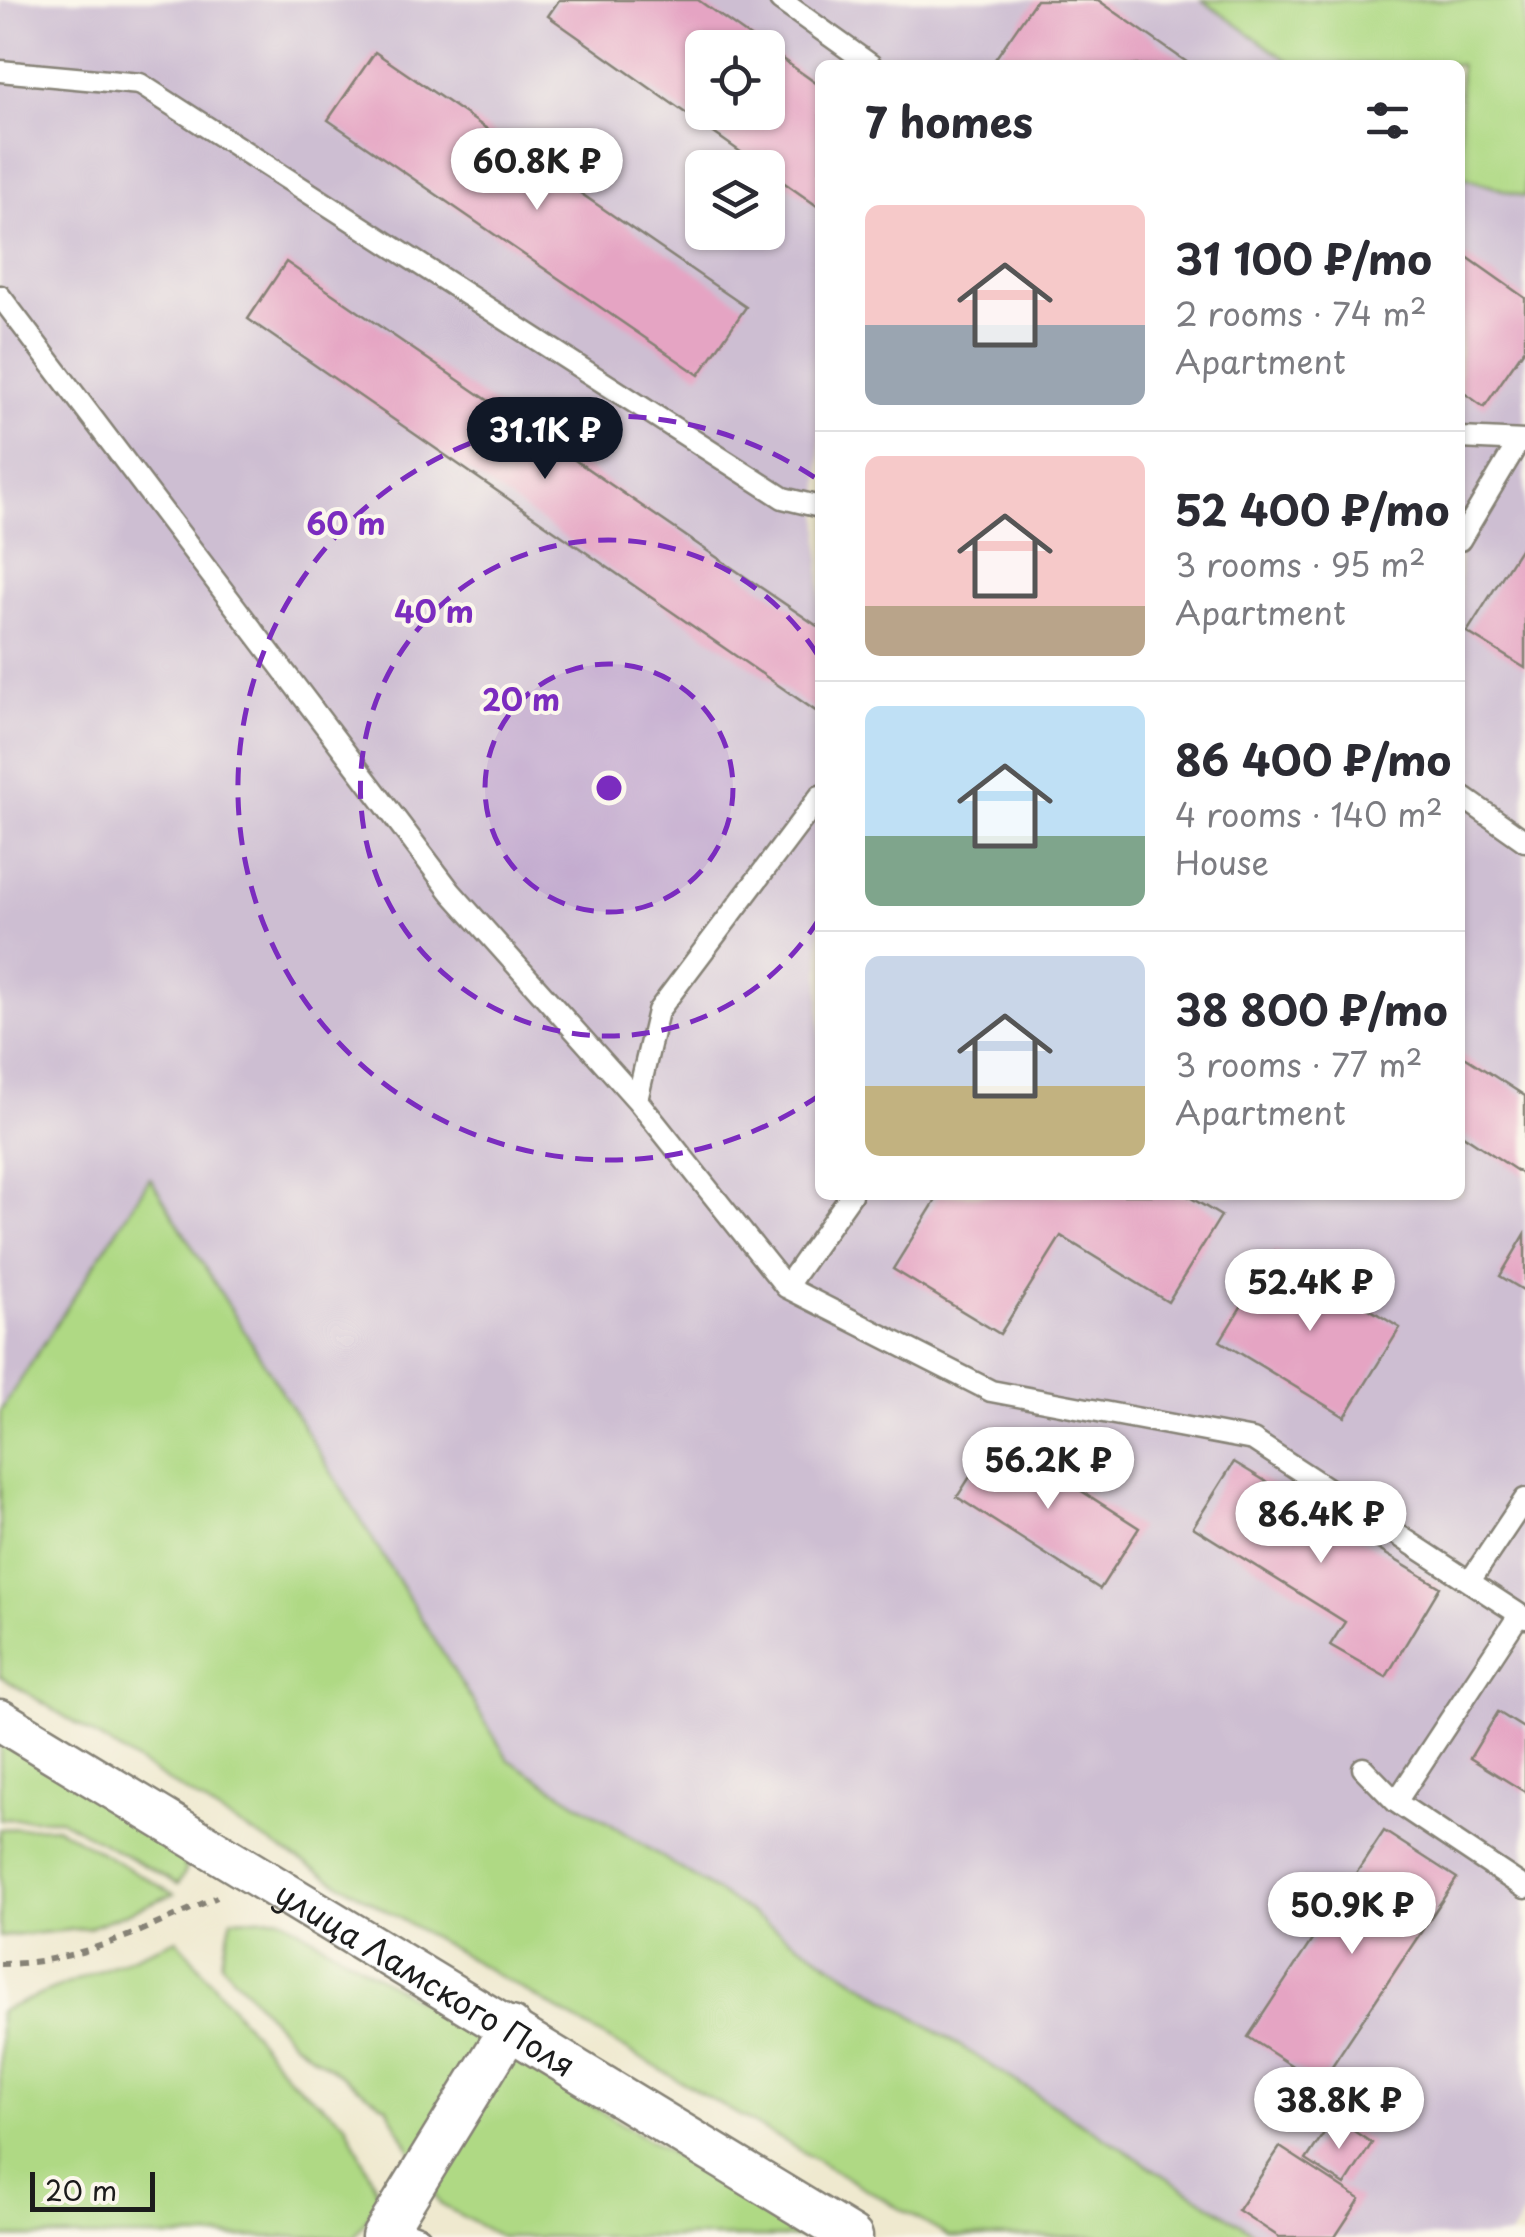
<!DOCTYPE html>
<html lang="en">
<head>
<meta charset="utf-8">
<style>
  :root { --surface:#fff; --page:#f7f7f7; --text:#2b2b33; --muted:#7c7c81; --line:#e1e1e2; --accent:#111827 }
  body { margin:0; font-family:"Playpen Sans",sans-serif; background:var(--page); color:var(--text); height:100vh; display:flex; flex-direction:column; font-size:38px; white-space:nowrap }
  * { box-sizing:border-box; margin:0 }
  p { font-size:32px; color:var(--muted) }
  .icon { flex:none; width:55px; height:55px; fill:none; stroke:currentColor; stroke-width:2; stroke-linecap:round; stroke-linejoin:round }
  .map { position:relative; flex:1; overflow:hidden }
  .details { position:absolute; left:815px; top:60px; width:650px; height:1140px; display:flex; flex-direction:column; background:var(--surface); border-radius:15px; box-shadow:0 2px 8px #0004 }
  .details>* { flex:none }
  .tools { position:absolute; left:685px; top:30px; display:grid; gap:20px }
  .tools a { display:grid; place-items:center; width:100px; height:100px; border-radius:15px; background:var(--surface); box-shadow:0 2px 8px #0004; font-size:50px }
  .scale { position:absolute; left:30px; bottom:25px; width:125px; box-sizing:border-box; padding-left:10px; border:5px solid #1c1c1c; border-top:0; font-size:28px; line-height:35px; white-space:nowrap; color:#1c1c1c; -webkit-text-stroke:8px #fbf7ec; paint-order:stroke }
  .price { position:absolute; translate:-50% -85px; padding:0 22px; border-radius:35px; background:#fff; color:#222; font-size:32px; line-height:65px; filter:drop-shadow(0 2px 5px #0008) }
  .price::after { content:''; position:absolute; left:50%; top:60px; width:30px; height:22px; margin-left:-15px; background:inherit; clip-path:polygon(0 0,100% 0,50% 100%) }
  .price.on { background:var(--accent); color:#fff }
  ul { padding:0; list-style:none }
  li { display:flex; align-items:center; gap:30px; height:250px; padding:0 50px }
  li+li { border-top:2px solid var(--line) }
  li span { display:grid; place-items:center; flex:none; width:280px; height:200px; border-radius:15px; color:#555 }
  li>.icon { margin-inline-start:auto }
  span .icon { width:120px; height:120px; fill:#fffc; stroke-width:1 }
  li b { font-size:42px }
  h2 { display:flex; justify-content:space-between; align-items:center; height:120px; padding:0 50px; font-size:42px }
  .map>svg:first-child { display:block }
  .industrial { fill:#cdbed2; fill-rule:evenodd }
  .green { fill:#afd984; stroke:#667a50; stroke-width:2.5 }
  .building { fill:#e5a4c3 }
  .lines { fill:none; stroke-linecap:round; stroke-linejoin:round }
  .service-casing { stroke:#868276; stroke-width:25 }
  .minor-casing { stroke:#868276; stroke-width:45 }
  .path { stroke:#868276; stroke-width:6; stroke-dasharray:8 8; stroke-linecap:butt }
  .service { stroke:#fff; stroke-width:20 }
  .minor { stroke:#fff; stroke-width:40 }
  .ring { fill:none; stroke:#7b2cbf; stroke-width:5; stroke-dasharray:18 12 }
  .labels { text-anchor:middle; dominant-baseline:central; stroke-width:8; stroke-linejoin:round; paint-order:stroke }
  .street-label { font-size:32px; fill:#1c1c1c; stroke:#fbf7ec }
  .centre { fill:#7b2cbf; stroke:#fbf7ec; stroke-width:5 }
  .ring-label { font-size:30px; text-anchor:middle; font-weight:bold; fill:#7b2cbf; stroke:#fbf7ec; stroke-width:8; stroke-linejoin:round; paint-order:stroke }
</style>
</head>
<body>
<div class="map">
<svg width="1525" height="2237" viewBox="0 0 1525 2237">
  <rect width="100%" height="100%" fill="#fbf7ec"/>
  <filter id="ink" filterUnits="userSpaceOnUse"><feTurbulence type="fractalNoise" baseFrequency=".01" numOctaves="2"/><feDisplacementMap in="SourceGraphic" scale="20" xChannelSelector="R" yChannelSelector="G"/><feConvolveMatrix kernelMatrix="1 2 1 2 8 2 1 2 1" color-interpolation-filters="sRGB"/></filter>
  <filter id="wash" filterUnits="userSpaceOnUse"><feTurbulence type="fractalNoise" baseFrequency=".0048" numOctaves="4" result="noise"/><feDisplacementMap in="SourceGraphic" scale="40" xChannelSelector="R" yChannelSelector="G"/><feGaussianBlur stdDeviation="2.25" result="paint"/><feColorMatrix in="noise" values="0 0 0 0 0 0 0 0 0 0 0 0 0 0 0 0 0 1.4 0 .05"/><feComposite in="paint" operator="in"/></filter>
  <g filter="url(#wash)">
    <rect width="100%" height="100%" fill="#efe9cf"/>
    <!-- industrial -->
    <path class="industrial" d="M0,0H1251L1347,65H820V1195H1460V142L1525,164V2212L1510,2237H1242L0,1433ZM702,48H768V112H702ZM702,168H768V232H702Z"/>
    <!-- green -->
    <path class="green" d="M1202,0H1525V197L1460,176V65H1294Z
      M150,1178L508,1759L1261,2237H949L225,1817L0,1676V1412Z
      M0,1739L182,1850L186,1871L178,1884L59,1819H0Z
      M56,1827L174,1894L89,1928L0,1937V1829Z
      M280,1917L809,2237H501L440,2204L387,2107L293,2042L221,1963L232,1919Z
      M177,1939L289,2078L346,2123L380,2197L355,2237H0V2011Z"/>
    <g id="blocks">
      <!-- building -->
      <path class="building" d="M559,0H698L766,48H702V112H768V49L820,86V208L548,16Z
        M1036,0H1098L1191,65H991Z
        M375,52L746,307L699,375L328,120Z
        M1460,252L1525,298V348L1484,407L1460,390Z
        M286,262L820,628V714L248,319Z
        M1525,541V668L1467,632Z
        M1460,1054L1525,1096V1176L1460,1133Z
        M939,1195H1186L1221,1216L1168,1302L1061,1236L1000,1334L893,1269Z
        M1525,1234V1291L1500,1276Z
        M1275,1251L1400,1328L1345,1417L1220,1341Z
        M996,1436L1139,1528L1100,1589L957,1497Z
        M1234,1462L1440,1587L1386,1677L1330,1645L1345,1622L1193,1527Z
        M1498,1712L1525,1729V1792L1470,1758Z
        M1384,1831L1457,1878L1320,2084L1248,2037Z
        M1334,2118L1372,2143L1345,2185L1306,2160Z
        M1280,2147L1360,2199L1335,2237H1279L1238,2210Z"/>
    </g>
  </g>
  <g filter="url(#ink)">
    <use href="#blocks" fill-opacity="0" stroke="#868276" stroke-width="2.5"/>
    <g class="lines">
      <!-- service casing -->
      <g class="service-casing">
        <path id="service" d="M780,0L871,65
          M0,71L140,84L783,498L820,507
          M0,296L451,892L637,1100L786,1287L991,1391L1253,1440L1525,1618
          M1460,438L1525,441
          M1460,540L1519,441
          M1460,795L1525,841
          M637,1100L658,1011L820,796
          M786,1287L851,1195
          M1470,1581L1525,1499
          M1363,1768L1396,1802L1525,1888
          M1396,1802L1519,1615
          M389,2225L420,2237"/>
      </g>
      <!-- minor casing -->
      <g class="minor-casing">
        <g id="minor">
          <path id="s1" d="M0,1720L852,2237"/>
          <path d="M382,2237L511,2027"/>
        </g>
      </g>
      <!-- path -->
      <path class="path" d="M0,1964C77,1964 148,1928 217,1897"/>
      <!-- service -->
      <use href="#service" class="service"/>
      <!-- minor -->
      <use href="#minor" class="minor"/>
    </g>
  </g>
  <!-- distance rings -->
  <circle cx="609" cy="788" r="124" fill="#7b2cbf" fill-opacity=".12"/>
  <g class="ring">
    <circle cx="609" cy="788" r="124"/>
    <path d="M819 919A248 248 0 1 1 819 657"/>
    <path d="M820 1095A372 372 0 1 1 820 481"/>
  </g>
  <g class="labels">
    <!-- street labels -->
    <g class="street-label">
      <text stroke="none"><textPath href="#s1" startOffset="498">улица Ламского Поля</textPath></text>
    </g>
  </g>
  <circle cx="609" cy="788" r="15" class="centre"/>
  <g class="ring-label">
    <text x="346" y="535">60 m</text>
    <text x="434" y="623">40 m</text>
    <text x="521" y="711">20 m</text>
  </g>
</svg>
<div class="tools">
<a><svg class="icon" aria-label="locate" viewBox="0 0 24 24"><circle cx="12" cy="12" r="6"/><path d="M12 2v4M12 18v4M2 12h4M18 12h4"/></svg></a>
<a><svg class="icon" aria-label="layers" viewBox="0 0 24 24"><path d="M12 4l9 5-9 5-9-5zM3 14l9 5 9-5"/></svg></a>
</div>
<div class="scale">20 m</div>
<b class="price" style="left:537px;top:213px">60.8K ₽</b>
<b class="price on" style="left:545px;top:482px">31.1K ₽</b>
<b class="price" style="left:1310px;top:1334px">52.4K ₽</b>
<b class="price" style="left:1048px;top:1512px">56.2K ₽</b>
<b class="price" style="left:1321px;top:1566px">86.4K ₽</b>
<b class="price" style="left:1352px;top:1957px">50.9K ₽</b>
<b class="price" style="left:1339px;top:2152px">38.8K ₽</b>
<section class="details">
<h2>7 homes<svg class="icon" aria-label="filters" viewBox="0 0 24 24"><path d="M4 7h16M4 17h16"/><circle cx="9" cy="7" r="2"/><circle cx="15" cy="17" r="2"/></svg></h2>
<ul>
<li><span style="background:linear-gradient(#f6c9c9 60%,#9aa5b1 0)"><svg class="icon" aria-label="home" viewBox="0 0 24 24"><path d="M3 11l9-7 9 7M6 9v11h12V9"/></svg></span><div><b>31 100 ₽/mo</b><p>2 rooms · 74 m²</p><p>Apartment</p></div></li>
<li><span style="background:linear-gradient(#f6c9c9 75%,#b9a48a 0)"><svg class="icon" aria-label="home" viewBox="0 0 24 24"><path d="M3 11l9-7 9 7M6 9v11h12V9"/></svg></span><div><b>52 400 ₽/mo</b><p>3 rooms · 95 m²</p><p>Apartment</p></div></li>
<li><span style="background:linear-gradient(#bfe0f5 65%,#7fa58c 0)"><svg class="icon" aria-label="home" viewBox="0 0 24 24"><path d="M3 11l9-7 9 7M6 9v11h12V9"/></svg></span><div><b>86 400 ₽/mo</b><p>4 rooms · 140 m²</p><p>House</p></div></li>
<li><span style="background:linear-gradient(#c9d6e8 65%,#c2b280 0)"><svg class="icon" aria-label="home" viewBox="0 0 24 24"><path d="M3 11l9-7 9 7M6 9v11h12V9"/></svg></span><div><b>38 800 ₽/mo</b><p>3 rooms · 77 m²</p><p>Apartment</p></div></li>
</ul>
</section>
</div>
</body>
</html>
